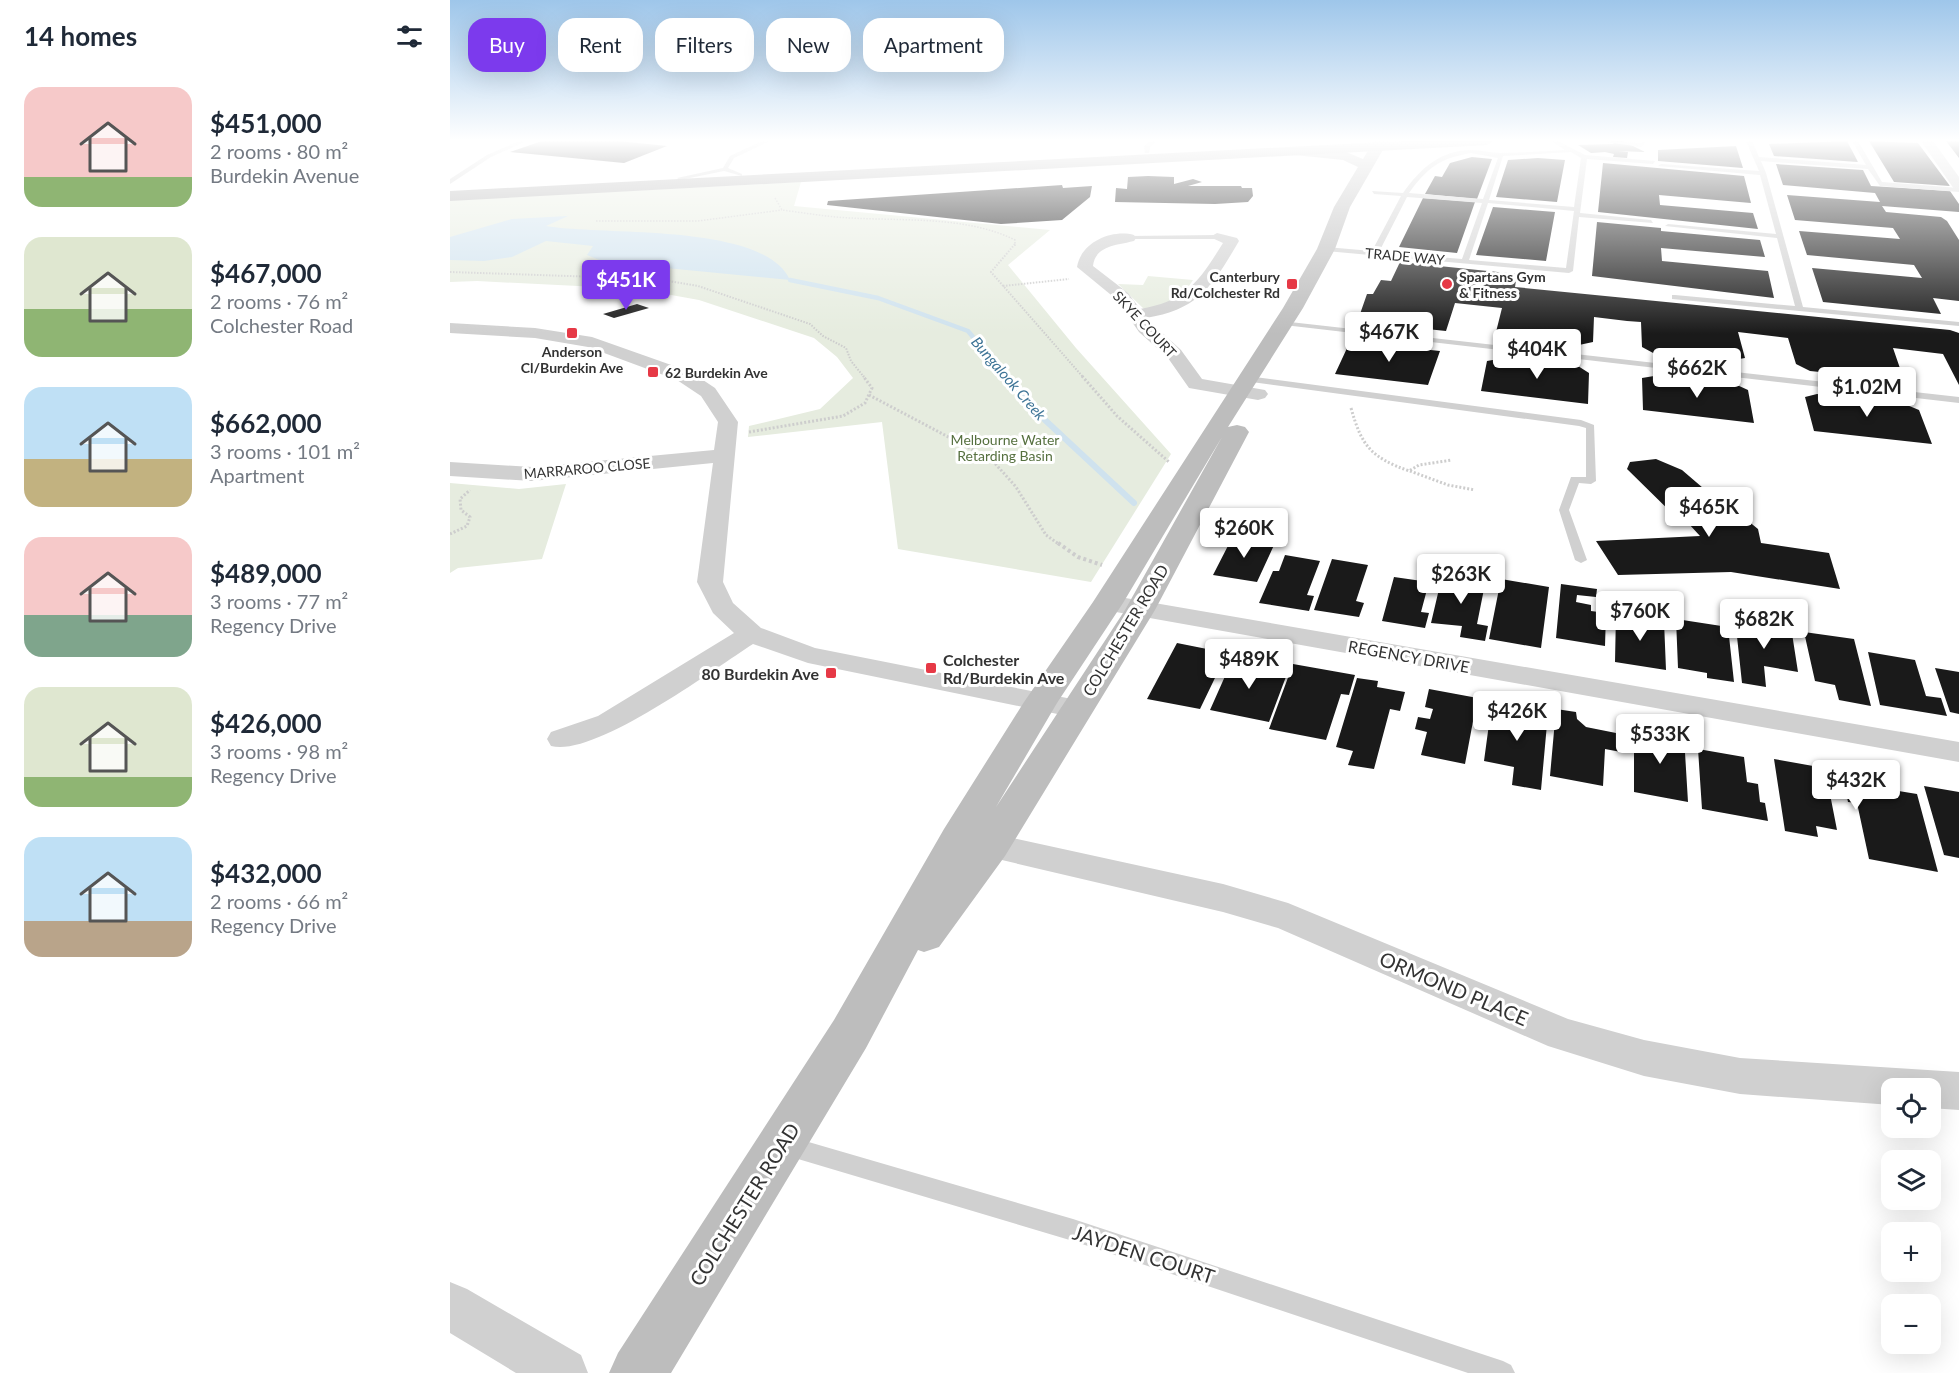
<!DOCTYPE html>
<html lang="en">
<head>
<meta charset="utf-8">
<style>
  :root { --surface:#fff; --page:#f6f6f7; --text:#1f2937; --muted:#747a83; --accent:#7c3aed }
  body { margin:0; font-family:Lato,sans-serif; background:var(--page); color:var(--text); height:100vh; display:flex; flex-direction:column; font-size:22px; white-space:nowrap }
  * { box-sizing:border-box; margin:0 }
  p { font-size:20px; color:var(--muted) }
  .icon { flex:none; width:33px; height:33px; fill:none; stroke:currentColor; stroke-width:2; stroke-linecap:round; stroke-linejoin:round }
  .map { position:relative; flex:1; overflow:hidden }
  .side { display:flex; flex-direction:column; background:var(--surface); width:450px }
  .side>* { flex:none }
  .hud { position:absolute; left:18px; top:18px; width:570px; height:54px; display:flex; gap:12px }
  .controls { position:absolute; left:1431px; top:1078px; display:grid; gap:12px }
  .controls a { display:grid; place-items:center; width:60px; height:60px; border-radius:12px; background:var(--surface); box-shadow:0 6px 24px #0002; font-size:30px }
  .price { position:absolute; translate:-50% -51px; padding:0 14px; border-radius:6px; background:#fff; color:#222; font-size:20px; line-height:39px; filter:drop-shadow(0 2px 3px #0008) }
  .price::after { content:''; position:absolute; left:50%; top:36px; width:18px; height:14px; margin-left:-9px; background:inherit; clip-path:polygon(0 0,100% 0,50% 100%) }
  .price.on { background:var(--accent); color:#fff }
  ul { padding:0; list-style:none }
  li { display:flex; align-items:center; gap:18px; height:150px; padding:0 24px }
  li span { display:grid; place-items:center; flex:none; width:168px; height:120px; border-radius:18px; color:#555 }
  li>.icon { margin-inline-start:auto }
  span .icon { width:72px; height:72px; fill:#fffc; stroke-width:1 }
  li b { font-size:26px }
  h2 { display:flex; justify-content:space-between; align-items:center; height:72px; padding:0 24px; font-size:26px }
  .tag { padding:0 21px; border-radius:18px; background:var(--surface); box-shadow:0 6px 24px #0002; font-size:21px; line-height:54px }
  .tag.on { background:var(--accent); color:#fff }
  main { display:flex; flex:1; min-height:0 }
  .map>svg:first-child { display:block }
  .green { fill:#e6ecdf }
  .water { fill:#cfe2ee }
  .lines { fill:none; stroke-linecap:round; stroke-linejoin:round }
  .stream-far1 { stroke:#cfe2ee; stroke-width:4.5 }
  .stream { stroke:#cfe2ee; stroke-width:6 }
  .building { fill:#1a1a1a }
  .path-far3 { stroke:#cdcdcd; stroke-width:1.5; stroke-dasharray:1.5 1.5; stroke-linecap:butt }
  .path-far2 { stroke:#cdcdcd; stroke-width:2; stroke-dasharray:1.5 1.5; stroke-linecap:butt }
  .path-far1 { stroke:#cdcdcd; stroke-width:3; stroke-dasharray:2 2; stroke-linecap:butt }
  .path { stroke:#cdcdcd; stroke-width:4; stroke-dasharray:3 3; stroke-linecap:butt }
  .lane { fill:#d0d0d0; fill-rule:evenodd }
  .street { fill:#d0d0d0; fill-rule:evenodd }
  .secondary { fill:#bdbdbd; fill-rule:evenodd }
  .primary { fill:#ababab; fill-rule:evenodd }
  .poi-dot { fill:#e63946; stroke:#fff; stroke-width:2 }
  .labels { text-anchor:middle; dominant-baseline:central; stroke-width:6; stroke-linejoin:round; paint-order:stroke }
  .far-street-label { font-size:14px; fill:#333; stroke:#fff }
  .far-poi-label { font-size:14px; font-weight:bold; fill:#333; stroke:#fff; text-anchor:start }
  .far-park-label { font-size:14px; fill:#56703f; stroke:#fff }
  .far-water-label { font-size:15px; font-style:italic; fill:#3f7597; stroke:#fff }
  .street-label { font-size:16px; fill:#333; stroke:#fff }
  .poi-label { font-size:16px; font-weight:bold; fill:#333; stroke:#fff; text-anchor:start }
  .near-street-label { font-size:20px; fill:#333; stroke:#fff }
</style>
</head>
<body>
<main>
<section class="side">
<h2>14 homes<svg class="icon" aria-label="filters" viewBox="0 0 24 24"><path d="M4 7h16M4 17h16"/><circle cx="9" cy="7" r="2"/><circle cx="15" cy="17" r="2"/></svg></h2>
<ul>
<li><span style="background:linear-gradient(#f6c9c9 75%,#8fb573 0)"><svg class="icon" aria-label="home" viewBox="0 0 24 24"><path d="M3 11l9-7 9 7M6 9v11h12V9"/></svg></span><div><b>$451,000</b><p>2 rooms · 80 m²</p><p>Burdekin Avenue</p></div></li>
<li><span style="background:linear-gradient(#dfe7d0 60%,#8fb573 0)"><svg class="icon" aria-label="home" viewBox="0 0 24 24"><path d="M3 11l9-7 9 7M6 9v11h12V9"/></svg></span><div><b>$467,000</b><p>2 rooms · 76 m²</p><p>Colchester Road</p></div></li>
<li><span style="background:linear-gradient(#bfe0f5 60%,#c2b280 0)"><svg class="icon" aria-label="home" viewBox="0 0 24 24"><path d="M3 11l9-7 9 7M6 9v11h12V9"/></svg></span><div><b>$662,000</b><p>3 rooms · 101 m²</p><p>Apartment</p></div></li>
<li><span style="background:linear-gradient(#f6c9c9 65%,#7fa58c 0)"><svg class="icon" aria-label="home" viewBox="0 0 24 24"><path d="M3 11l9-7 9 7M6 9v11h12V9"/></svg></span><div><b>$489,000</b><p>3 rooms · 77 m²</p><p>Regency Drive</p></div></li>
<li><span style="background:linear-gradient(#dfe7d0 75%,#8fb573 0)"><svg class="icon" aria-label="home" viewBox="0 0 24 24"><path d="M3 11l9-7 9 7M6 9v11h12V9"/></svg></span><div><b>$426,000</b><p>3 rooms · 98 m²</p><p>Regency Drive</p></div></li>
<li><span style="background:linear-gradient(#bfe0f5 70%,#b9a48a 0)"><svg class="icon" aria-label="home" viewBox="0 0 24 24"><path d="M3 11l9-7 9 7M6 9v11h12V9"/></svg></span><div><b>$432,000</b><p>2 rooms · 66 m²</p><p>Regency Drive</p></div></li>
</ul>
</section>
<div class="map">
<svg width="1509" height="1373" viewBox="0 0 1509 1373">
  <rect width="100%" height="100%" fill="#fff"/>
  <!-- green -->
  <path class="green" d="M351,182L344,206L600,230L558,265L626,348L721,454L641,582L448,549L432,422L298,437L299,426L370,409L403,378L387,357L364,338L249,300L188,289L27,281L0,282V200Z
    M698,276L743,280C730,301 717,304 694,309L668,284L693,285Z
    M0,483L69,489L116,484L92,559L8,568L0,573Z"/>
  <!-- water -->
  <path class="water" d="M118,216L96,226C152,236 314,222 340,280L154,262L137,255L143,246L96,241L62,257L34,261L0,260V237L62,219Z"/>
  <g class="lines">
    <!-- stream-far1 -->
    <path class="stream-far1" d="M340,280L428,298L518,331L556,377"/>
    <!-- stream -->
    <path class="stream" d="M555,376L595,420L684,503"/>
  </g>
  <!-- building -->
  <path class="building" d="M92,141H168L217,146L174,163L60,152Z
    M1160,141H1173L1195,152L1168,151L1178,152L1177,158L1163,157L1164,154L1155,152L1141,153L1128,145L1164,144Z
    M1397,141L1408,162L1324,156L1319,144Z
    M1419,141L1468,143L1500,186L1444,182Z
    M1496,141H1509V158Z
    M1286,146L1293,168L1208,161V150Z
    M1022,157L1042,159L1027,199L975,194L985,176L992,177L1000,163Z
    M1088,158L1115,160L1107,202L1046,197L1058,160Z
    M1153,163L1294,176L1301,203L1209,195L1210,205L1303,213L1308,229L1148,212Z
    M1326,164L1413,170L1421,186L1500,191L1509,204V212L1432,206L1436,212L1491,217L1497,221L1509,240V301L1483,298L1491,314L1373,302L1362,268L1472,278L1464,265L1357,255L1349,231L1450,239L1443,228L1345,220L1337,195L1430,202L1425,193L1333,185Z
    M698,176L724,177V184L743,179L752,182L738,186H791L792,188H802L803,196L798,202L765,204L665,202L666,188L677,189L678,177Z
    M612,185L613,188L642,186L640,197L612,220L551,224L377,205L378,201Z
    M973,198L1025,202L1007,253L949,247Z
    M1043,207L1105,212L1096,261L1026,255Z
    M1147,222L1211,228V231L1310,240L1315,257L1211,248L1212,261L1318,271L1324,298L1142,276Z
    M950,262L1067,274L1065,287L1500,330L1509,333V385L1493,354L1443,348L1453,377L1440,379L1360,371L1346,364L1338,338L1288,332L1295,358L1277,361L1205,354L1192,347L1191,322L1177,321L1144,317L1143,342L1129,345L1056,338L1046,332L1052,308L1005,303L996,331L919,323L910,314L917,294H923L931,280L941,281Z
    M187,304L199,308L164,318L153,314Z
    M913,343L990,351L978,385L885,374L898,346Z
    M1054,358L1128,366L1139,373L1138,404L1031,391L1037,361Z
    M1204,376L1287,385L1298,390L1304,423L1193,410L1192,378Z
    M1367,394L1452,403L1469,410L1482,444L1364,431L1355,397Z
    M1206,459L1232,470L1267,500L1271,499L1308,529L1311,543L1379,553L1390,589L1281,572L1168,575L1146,541L1250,536L1239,524L1232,523L1177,469L1180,462Z
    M783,536L825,543L807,582L763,575Z
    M835,555L870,561L857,595L864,596L859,611L809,603L823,571H829Z
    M882,559L918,565L906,601L914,603L909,617L864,610Z
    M993,572L1036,579L1027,624L1038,626L1035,641L1010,637L1012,626L981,623Z
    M944,577L979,582L971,612L979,613L975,628L932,621Z
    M1051,579L1099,587L1091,648L1039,639Z
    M1111,584L1147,589L1146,597L1127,595L1126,602L1141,605V611L1156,613L1155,646L1106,638Z
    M1166,613L1214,621L1216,670L1165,662Z
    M1285,618L1341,627L1348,672L1314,666L1316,687L1292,683Z
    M1226,619L1278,627L1284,682L1257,678V673L1228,668Z
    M1354,632L1404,639L1421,706L1389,700L1385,685L1365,681Z
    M727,643L777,653L750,709L697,699Z
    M1418,652L1465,660L1476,696L1491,698L1497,716L1430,705Z
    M784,656L822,663L819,671L837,674L819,722L760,710Z
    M843,664L905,675L899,695L891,694L876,740L819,729Z
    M1485,668L1509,672V714L1500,712Z
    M907,678L928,681L927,687L955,692L950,711L940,709L924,769L898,765L903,751L886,747Z
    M979,689L1033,699L1030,717L1024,716L1015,764L971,755L977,732L965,729L968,717L980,719L983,709L975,707Z
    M1034,701L1098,713L1091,790L1062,785L1064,767L1034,761L1039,724L1031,722Z
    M1106,709L1126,712L1127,719L1136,727L1171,734V752L1155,749L1153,786L1100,776Z
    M1184,727L1234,736L1238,802L1184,792Z
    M1248,749L1294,757L1297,782L1308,784L1310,802L1315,803L1318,821L1252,809Z
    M1324,759L1391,771L1389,762L1419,767L1424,787L1467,794L1488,872L1419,859L1407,803L1398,802L1392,774L1394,791L1379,789L1387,830L1366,826L1368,837L1335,831Z
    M1474,786L1509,792V858L1494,855Z"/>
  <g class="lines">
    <!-- path-far3 -->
    <path class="path-far3" d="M325,198L332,210C355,213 378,217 401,218C454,221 517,216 565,240V246
      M146,221H248L332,210"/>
    <!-- path-far2 -->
    <path class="path-far2" d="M565,244L541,272L633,377
      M0,272L208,279L248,286L360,324L373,336L396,348L401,361L414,377
      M553,286L619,279"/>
    <!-- path-far1 -->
    <path class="path-far1" d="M632,376L667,416L719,462
      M419,395L542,460L566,487L596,535L610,545
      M901,408C912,447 921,457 959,471L969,465L1002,460
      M299,432L393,416L415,403L422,388L413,376
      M960,471L998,485L1025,490
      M0,534L17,526L20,517L11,510L10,499L20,490"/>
    <!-- path -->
    <path class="path" d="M608,543L628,557L652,565"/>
    <!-- lane -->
    <path class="lane" d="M69,141H77L41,157L0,184V179L37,155Z
      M312,141H320L284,158L278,168L292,174V176L274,171L230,180L227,178L273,168L280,156Z
      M700,141H707L700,147L699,153H695L694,146Z
      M1101,141H1108L1135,155L1205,161L1203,164L1137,159L1130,213L1201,220L1203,223L1129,217L1123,271L1119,273L876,251L872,249L876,247L922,251L951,196L924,194L922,191L953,193C970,169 990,150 1022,150C1031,150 1040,153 1050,153C1071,153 1093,151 1115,150ZM1121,152L1131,158L1124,207L1039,200L1053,156ZM1021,153L1048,158L1033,199L959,193C977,168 990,158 1021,153ZM957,197L1032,203L1012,259L929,252ZM1038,203L1124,211L1116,268L1019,260Z
      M1149,141L1190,143L1197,141L1191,147Z
      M1296,141H1302L1309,157L1416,165L1402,141H1408L1432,182L1509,188V192L1430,186L1418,169L1311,161L1316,173L1353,307L1509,322V326L1222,299V295H1225L1345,306L1327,238L1215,226L1218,224L1326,234L1310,175L1208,166L1211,164L1309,171Z
      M679,236L767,235L770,237L767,239H677Z
      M831,321L1509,397V403L834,325L830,323Z
      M797,376L1131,420L1144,425L1146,481L1141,484L1129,483L1119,510L1137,560L1131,563L1125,560L1109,510L1121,477H1136V428L1129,426L794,381V377Z
      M338,1136L623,1219L1053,1361L1061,1365L1065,1373H1018L623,1241L338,1156L331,1153L328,1146L331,1139Z"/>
    <!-- street -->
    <path class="street" d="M1471,141H1483L1509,177V190L1504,189Z
      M767,233L787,238L789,241C763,285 750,309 696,318L731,350L752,379L815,390L818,394L815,398L808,400L739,388L718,358L689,332L666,299L627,267C631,242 662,229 684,235L686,238L684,241C669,245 645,245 643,266L678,293L690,309C737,301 749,281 773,243L760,237Z
      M0,323L85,328L142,337L241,372L265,388L288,422L273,582L283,603L311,628L365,648L627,700L637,702L642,709L637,716L627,718L358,663L303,644C264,669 144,758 101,746L97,739L101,732L148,716L284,633L263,613L247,582L263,463L82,481L0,476V462L82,467L264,450L268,422L251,396L227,380L138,347L85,338L0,333Z
      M658,595L1509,742V762L649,609L645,603L649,597Z
      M521,829L773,884L838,903L1118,1019L1194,1040L1290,1058L1509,1072V1110L1480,1108V1089H1442V1105L1290,1094L1194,1076L1098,1046L828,928L773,912L509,850L504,841L509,832Z
      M0,1282L17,1289L131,1355L138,1373H66L0,1333Z"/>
    <!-- secondary -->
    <path class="secondary" d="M924,141H938L900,207L885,249L853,308L778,427L787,425L795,427L799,432L705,610L555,856L489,947L474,952L468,950L416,1048L221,1373H159L168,1353L384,1020L494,829L574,702L643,602L833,308L867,249L884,207L908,167L893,160L845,155L838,151L845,147L896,152L913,159ZM772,437L675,610L546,807L607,703L673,603Z"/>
    <!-- primary -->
    <path class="primary" d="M952,141H1043L1037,145L0,201V191Z"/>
  </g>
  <!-- sky -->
  <linearGradient id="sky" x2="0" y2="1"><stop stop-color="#9ec6ea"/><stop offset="0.42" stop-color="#fff"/><stop offset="1" stop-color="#fff" stop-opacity="0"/></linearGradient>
  <rect width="1509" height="334" fill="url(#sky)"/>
  <!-- markers -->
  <g class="poi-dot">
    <rect x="836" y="278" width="12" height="12" rx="3"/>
    <circle cx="997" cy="284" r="6"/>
    <rect x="116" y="327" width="12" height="12" rx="3"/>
    <rect x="197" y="366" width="12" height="12" rx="3"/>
    <rect x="475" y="662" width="12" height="12" rx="3"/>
    <rect x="375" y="667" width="12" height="12" rx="3"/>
  </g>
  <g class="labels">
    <!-- far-street labels -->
    <g class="far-street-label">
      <text transform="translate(955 256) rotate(5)">TRADE WAY</text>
      <text transform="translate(695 324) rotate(47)">SKYE COURT</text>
      <text transform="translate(137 468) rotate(-5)">MARRAROO CLOSE</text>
    </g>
    <!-- far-poi labels -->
    <g class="far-poi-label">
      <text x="830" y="276" text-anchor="end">Canterbury<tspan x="830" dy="16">Rd/Colchester Rd</tspan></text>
      <text x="1009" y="276">Spartans Gym<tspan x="1009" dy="16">&amp; Fitness</tspan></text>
      <text x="122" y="351" text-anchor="middle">Anderson<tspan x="122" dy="16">Cl/Burdekin Ave</tspan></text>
      <text x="215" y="372">62 Burdekin Ave</text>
    </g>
    <!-- far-park labels -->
    <g class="far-park-label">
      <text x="555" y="439">Melbourne Water<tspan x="555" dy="16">Retarding Basin</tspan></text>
    </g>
    <!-- far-water labels -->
    <g class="far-water-label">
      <text transform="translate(559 378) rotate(49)">Bungalook Creek</text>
    </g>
    <!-- street labels -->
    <g class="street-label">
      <text transform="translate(675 630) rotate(-59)">COLCHESTER ROAD</text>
      <text transform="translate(959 656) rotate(10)">REGENCY DRIVE</text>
    </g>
    <!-- poi labels -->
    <g class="poi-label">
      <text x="493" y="659">Colchester<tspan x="493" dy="18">Rd/Burdekin Ave</tspan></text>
      <text x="369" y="673" text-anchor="end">80 Burdekin Ave</text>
    </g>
    <!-- near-street labels -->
    <g class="near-street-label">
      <text transform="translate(1004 988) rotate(23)">ORMOND PLACE</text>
      <text transform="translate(294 1204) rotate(-58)">COLCHESTER ROAD</text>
      <text transform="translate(694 1254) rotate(18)">JAYDEN COURT</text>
    </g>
  </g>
</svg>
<div class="controls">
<a><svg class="icon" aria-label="locate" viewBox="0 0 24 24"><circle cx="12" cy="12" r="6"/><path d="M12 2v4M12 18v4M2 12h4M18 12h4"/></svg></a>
<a><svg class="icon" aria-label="layers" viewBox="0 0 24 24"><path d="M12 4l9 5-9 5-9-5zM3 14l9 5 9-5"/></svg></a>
<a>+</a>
<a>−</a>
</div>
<b class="price on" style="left:176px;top:311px">$451K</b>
<b class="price" style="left:939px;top:363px">$467K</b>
<b class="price" style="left:1087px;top:380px">$404K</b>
<b class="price" style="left:1247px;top:399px">$662K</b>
<b class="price" style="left:1417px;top:418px">$1.02M</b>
<b class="price" style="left:1259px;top:538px">$465K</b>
<b class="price" style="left:794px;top:559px">$260K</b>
<b class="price" style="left:1011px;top:605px">$263K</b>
<b class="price" style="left:1190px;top:642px">$760K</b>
<b class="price" style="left:1314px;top:650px">$682K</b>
<b class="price" style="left:799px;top:690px">$489K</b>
<b class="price" style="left:1067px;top:742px">$426K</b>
<b class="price" style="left:1210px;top:765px">$533K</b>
<b class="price" style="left:1406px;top:811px">$432K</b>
<div class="hud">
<a class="tag on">Buy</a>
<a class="tag">Rent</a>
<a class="tag">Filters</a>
<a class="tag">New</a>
<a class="tag">Apartment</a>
</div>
</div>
</main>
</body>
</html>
